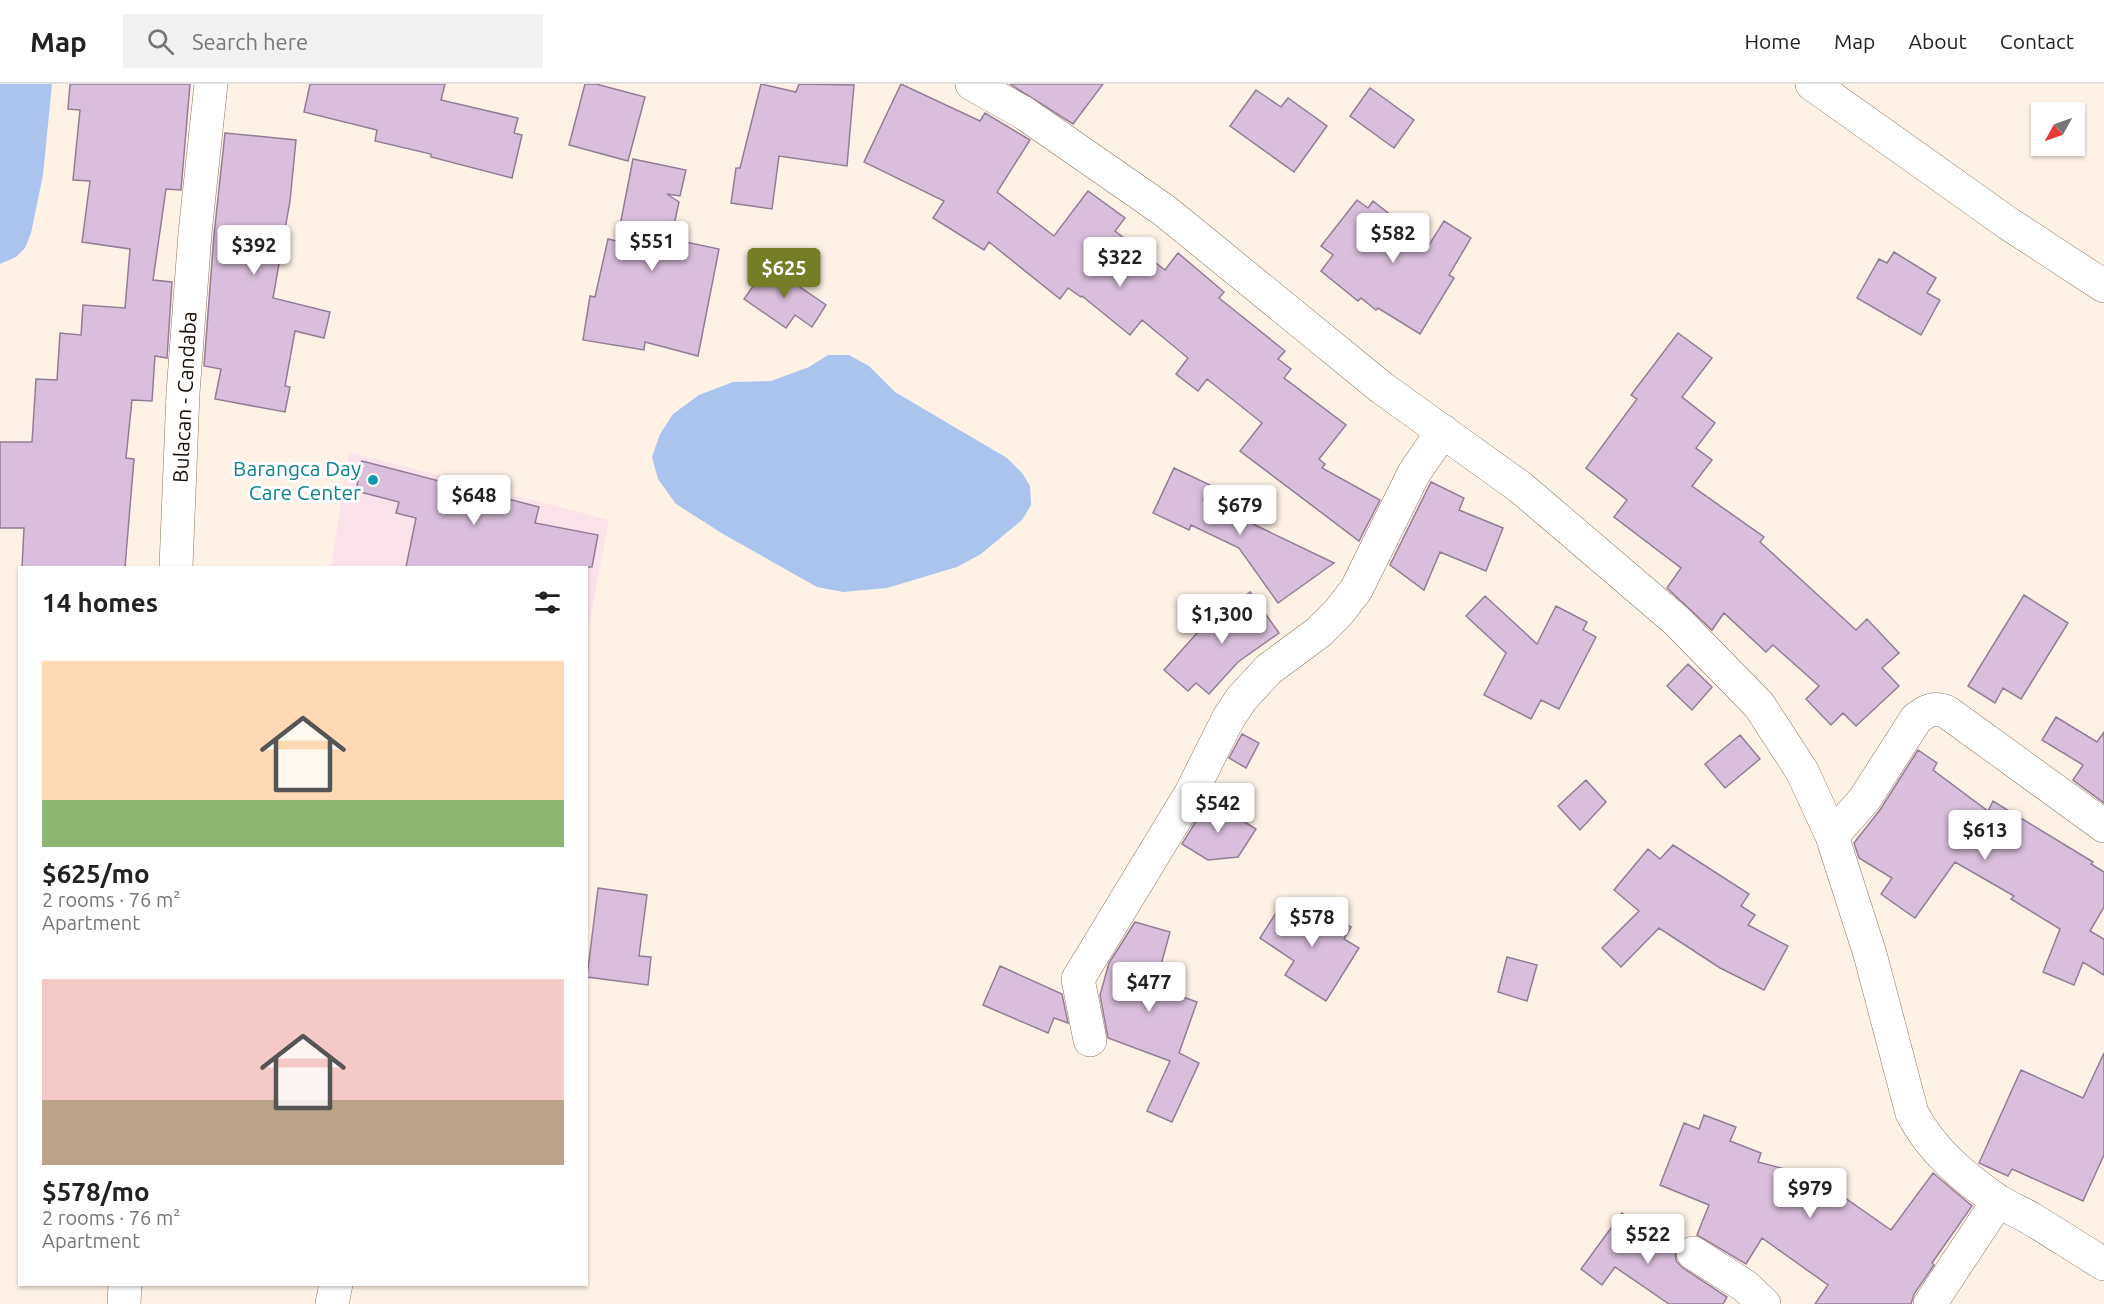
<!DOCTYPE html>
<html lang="en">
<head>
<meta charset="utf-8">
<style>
  :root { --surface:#fff; --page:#f2f2f2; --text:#222; --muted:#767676; --line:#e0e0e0; --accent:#767d27 }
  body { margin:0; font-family:Ubuntu,sans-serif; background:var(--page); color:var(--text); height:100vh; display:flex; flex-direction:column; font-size:22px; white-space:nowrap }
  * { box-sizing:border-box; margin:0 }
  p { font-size:20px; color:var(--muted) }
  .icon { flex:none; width:33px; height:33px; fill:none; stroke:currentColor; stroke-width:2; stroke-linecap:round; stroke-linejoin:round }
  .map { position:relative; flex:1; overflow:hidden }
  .drawer { position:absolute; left:18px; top:482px; width:570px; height:720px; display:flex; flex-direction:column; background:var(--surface); border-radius:0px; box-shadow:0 2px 4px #0004 }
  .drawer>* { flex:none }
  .needle { width:39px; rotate:230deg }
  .tools { position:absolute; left:2031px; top:18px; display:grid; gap:12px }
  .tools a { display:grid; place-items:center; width:54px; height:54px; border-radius:0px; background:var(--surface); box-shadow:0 2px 4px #0004; font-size:30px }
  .price { position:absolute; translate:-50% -51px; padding:0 14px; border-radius:6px; background:#fff; color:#222; font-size:20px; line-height:39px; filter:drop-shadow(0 2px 3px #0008) }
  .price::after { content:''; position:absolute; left:50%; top:36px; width:18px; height:14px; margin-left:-9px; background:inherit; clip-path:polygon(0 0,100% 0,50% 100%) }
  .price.selected { background:var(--accent); color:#fff }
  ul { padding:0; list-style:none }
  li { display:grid; align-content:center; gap:12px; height:318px; padding:0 24px }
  li span { display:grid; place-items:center; height:186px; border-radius:0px; color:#555 }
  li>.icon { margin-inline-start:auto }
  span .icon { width:108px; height:108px; fill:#fffc; stroke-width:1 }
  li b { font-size:26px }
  h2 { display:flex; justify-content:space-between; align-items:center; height:72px; padding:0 24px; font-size:26px }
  header { display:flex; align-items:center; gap:36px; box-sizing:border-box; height:84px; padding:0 30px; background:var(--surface); border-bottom:2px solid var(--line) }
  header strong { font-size:28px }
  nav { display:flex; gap:33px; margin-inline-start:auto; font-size:21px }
  .search { width:420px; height:54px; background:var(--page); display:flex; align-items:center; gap:15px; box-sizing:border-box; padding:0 21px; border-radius:0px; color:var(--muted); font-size:22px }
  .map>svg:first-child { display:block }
  .education { fill:#fce2eb }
  .water { fill:#aac4ee }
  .building { fill:#d9bfdb; stroke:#947c96; stroke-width:1.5 }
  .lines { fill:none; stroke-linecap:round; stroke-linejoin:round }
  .minor-casing { stroke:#8e735c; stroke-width:34 }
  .major-casing { stroke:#8e735c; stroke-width:34 }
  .minor { stroke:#fff; stroke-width:33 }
  .major { stroke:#fff; stroke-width:33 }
  .culture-dot { fill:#0f9aa8; stroke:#fff; stroke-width:2 }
  .labels { text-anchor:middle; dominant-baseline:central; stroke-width:6; stroke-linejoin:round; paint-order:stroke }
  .street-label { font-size:21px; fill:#180e06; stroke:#fff }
  .culture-label { font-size:21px; fill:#0d838f; stroke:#fff; text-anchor:end }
</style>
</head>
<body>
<header>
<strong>Map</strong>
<div class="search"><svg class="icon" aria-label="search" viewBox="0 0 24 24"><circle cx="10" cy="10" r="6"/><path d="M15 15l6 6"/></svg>Search here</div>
<nav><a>Home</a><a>Map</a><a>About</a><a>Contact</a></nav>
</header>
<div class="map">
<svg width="2104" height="1220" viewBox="0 0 2104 1220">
  <rect width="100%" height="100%" fill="#fef2e7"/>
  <!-- education -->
  <path class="education" d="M349,368L609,436L587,551L586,483H331Z"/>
  <!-- water -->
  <path class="water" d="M0,0H52L43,91L31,149L25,164L16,173L0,180Z
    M828,271H849L869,282L895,308L1007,374L1022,389L1030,402L1031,421L1022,436L981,470L957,483L887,504L843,508L817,503L723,450L676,420L658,395L652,373L660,350L673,330L699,311L733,298L771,297L809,283Z"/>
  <!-- building -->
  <path class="building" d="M70,0H190L181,106L166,105L153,196L172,198L167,274L155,272L152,317L132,316L126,374L134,375L125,483H22L24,444H0V358H32L36,295L57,296L60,249L81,251L83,221L125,224L130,165L82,158L90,97L73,96L80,26L68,25Z
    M310,0H445L441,16L518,34L514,49L522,51L512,94L431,73V70L375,57L377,46L304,28Z
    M585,0H596L645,13L628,77L569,61Z
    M761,0L796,8L799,0L854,1L847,82L779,72L772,125L731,119L736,84H740Z
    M901,0L980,37L985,29L1030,56L997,108L1054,152L1088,107L1125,134L1115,147L1165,186L1178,169L1224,208L1219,214L1285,267L1278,275L1291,285L1284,294L1346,341L1319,375L1325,380L1322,384L1380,416L1359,457L1240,367L1262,339L1207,295L1198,307L1176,290L1188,274L1142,236L1130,251L1082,212L1081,213L1068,204L1060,215L989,158L984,166L933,134L944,117L864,78Z
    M1010,0H1103L1073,40Z
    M1370,4L1414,36L1394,64L1350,32Z
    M1256,6L1281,23L1288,14L1327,42L1294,88L1230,42Z
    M225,49L296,56L290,117L273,214L330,228L324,254L295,247L285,302L290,303L285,328L215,315L221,285L204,282L214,151Z
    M633,75L686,86L680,112L667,110L679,118L671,155L719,165L698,272L645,258L644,266L583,256L590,212L595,213L608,155L617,157Z
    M1357,116L1368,124L1373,117L1429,161L1444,137L1471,154L1449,191L1454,194L1420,250L1378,224L1376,226L1361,214L1358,217L1321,187L1333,171L1321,162Z
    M1894,168L1936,194L1927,209L1940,216L1921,251L1857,214L1879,175L1887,179Z
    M768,181L826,221L812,243L795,231L786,244L744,215Z
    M1678,249L1712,274L1682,313L1715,339L1696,364L1712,376L1692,402L1764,453L1760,458L1856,546L1867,535L1899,569L1882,584L1899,602L1856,642L1843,629L1831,641L1806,615L1819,602L1773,561L1766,568L1724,529L1712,546L1667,504L1681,484L1614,433L1627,416L1586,384L1637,315L1631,311Z
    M362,377L539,423L535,439L598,451L592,483H406L416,434L396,429L399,418L356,407Z
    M1174,384L1210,401L1203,416L1334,479L1278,519L1239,464L1191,441L1189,446L1153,429Z
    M1431,398L1464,414L1459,426L1503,444L1486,487L1440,468L1424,506L1390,481Z
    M1250,508L1279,549L1238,578L1209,610L1196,599L1188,607L1164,586L1215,529L1218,532Z
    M2024,511L2068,539L2021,615L2003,604L1995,619L1968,602Z
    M1485,512L1537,560L1556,522L1587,538L1583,546L1596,553L1559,625L1541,616L1531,635L1484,611L1506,569L1466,532Z
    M1688,580L1712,603L1692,626L1667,602Z
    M2056,633L2097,658L2104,648V719L2073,696L2083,681L2042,656Z
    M1242,650L1259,659L1246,684L1229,674Z
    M1740,651L1760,675L1725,704L1705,680Z
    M1918,666L1937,679L1933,686L1988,727L1993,717L2093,778L2091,780L2104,788V823L2090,847L2104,855V891L2083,878L2074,901L2043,888L2060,845L2011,815L2014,812L1955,778L1915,834L1881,810L1892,794L1859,774L1854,759L1880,726Z
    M1586,696L1606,718L1580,746L1558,722Z
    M1209,716L1256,745L1238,773L1208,776L1182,760Z
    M1673,761L1749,810L1741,822L1755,831L1748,841L1788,862L1764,906L1720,884L1659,844L1621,883L1602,864L1639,827L1614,806L1648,765L1660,775Z
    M598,804L647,811L639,872L651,873L648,901L587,893Z
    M1283,818L1317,840L1325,827L1351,843L1344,855L1359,864L1326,917L1285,891L1294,877L1260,854Z
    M1135,838L1170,848L1155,903L1197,918L1179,969L1199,979L1172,1038L1147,1027L1170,977L1108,954L1100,911L1109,879Z
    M1507,873L1537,881L1527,917L1498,908Z
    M1000,882L1062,910L1068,939L1054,934L1048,949L983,921Z
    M2104,969V1071L2083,1117L2012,1085L2008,1092L1979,1079L2021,986L2083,1014Z
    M1704,1031L1736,1043L1730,1057L1761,1069L1758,1078L1815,1093L1891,1146L1933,1089L1972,1122L1932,1179L1934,1181L1914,1210L1911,1220H1815L1828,1201L1762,1154L1746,1180L1697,1151L1709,1121L1660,1101L1684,1039L1699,1045Z
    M1622,1129L1675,1165L1676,1177L1683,1184L1727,1213L1723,1220H1669L1615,1183L1602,1201L1581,1185Z"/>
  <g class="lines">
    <!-- minor casing -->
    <g class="minor-casing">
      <path id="minor" d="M972,0L1024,29L1165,127L1382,304L1520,403L1677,537L1759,621L1802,687L1832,752L1870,870L1912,1029C1931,1066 1963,1093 1998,1117C2008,1123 2019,1128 2030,1134C2055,1149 2079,1165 2104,1180
        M1812,0L2009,140L2104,202
        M1832,752L1864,716L1916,635C1927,626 1934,623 1947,628L2104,742
        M1090,956L1078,895L1191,709L1228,635L1242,614L1269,585L1319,548L1338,529L1356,506L1414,389L1443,347
        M1693,1169L1745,1202L1764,1220
        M332,1220L336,1200
        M1930,1220L1998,1117"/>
    </g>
    <!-- major casing -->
    <g class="major-casing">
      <path id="major" d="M176,483L183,309L195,149L211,0
        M124,1220L125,1200"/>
    </g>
    <!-- minor -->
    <use href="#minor" class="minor"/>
    <!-- major -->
    <use href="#major" class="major"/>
  </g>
  <!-- markers -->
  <circle class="culture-dot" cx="373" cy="396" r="6"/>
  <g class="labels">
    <!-- street labels -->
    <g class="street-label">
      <text transform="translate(184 313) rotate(-87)">Bulacan - Candaba</text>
    </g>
    <!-- culture labels -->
    <g class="culture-label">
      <text x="361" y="384">Barangca Day<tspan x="361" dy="24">Care Center</tspan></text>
    </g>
  </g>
</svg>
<div class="tools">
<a><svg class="needle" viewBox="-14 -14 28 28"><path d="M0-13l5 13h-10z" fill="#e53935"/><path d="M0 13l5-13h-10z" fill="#767676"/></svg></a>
</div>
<b class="price" style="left:1393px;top:180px">$582</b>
<b class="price" style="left:652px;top:188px">$551</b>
<b class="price" style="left:254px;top:192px">$392</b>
<b class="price" style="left:1120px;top:204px">$322</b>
<b class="price selected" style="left:784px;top:215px">$625</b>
<b class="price" style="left:474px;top:442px">$648</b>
<b class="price" style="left:1240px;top:452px">$679</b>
<b class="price" style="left:1222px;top:561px">$1,300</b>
<b class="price" style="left:1218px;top:750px">$542</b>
<b class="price" style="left:1985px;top:777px">$613</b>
<b class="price" style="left:1312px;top:864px">$578</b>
<b class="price" style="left:1149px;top:929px">$477</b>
<b class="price" style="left:1810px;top:1135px">$979</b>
<b class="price" style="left:1648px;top:1181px">$522</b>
<section class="drawer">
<h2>14 homes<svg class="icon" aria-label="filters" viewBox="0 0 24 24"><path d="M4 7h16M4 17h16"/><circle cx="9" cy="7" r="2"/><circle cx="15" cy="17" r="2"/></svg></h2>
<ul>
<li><span style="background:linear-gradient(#ffd9b3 75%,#8fb573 0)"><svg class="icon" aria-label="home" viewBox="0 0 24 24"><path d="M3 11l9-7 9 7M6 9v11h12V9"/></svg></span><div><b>$625/mo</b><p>2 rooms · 76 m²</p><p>Apartment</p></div></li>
<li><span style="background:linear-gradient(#f6c9c9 65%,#b9a48a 0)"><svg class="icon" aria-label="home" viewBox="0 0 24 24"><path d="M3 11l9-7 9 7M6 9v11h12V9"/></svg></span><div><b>$578/mo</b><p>2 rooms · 76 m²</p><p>Apartment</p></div></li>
</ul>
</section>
</div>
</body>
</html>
